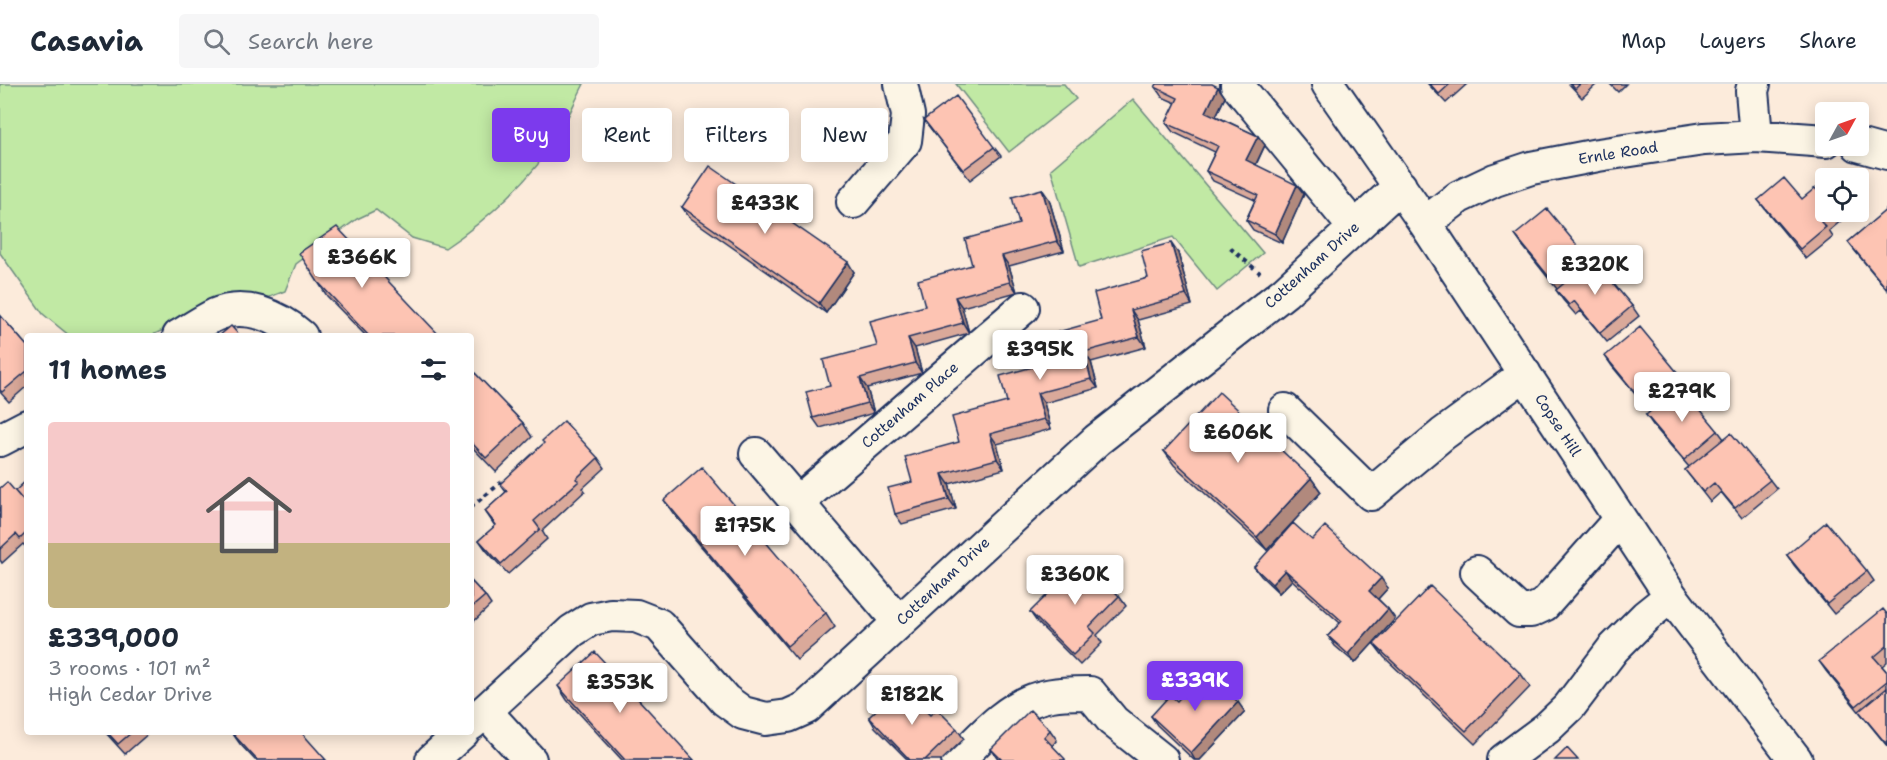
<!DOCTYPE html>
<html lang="en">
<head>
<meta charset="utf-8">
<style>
  :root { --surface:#fff; --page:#f6f6f7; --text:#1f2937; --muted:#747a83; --line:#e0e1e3; --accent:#7c3aed }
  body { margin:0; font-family:"Shantell Sans",sans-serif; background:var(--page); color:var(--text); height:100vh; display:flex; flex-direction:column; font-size:22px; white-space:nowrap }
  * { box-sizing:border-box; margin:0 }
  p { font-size:20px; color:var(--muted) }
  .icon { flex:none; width:33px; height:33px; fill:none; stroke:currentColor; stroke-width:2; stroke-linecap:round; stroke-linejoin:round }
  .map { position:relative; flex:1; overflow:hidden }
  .side { position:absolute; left:24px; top:249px; width:450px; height:402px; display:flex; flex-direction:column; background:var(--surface); border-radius:6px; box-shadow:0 3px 15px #0003 }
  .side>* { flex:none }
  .top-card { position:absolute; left:492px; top:24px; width:570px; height:54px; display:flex; gap:12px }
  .needle { width:39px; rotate:50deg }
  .fabs { position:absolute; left:1815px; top:18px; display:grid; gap:12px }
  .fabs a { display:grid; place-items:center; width:54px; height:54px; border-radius:6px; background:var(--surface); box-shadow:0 3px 15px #0003; font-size:30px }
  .price { position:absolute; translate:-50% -51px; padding:0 14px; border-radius:6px; background:#fff; color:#222; font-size:20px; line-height:39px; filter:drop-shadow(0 2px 3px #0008) }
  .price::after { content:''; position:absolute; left:50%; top:36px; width:18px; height:14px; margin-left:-9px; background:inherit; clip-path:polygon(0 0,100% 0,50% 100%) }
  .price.selected { background:var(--accent); color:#fff }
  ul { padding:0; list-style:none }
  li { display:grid; align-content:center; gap:12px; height:318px; padding:0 24px }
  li+li { border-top:2px solid var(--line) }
  li span { display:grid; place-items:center; height:186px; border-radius:6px; color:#555 }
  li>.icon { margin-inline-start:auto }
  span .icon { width:108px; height:108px; fill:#fffc; stroke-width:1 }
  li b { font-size:26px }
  h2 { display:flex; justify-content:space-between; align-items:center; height:72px; padding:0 24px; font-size:26px }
  .tag { padding:0 21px; border-radius:6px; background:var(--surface); box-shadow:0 3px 15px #0003; font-size:21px; line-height:54px }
  .tag.selected { background:var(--accent); color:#fff }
  header { display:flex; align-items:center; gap:36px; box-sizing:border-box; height:84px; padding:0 30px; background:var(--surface); border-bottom:2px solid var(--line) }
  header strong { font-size:28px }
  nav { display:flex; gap:33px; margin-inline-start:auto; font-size:21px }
  .search { width:420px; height:54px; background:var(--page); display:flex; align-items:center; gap:15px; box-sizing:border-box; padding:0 21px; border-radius:6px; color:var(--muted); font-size:22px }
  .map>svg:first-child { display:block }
  .green { fill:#c1e9a4; stroke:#6e8c81; stroke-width:1.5 }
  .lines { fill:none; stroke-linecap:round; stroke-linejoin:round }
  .minor-casing { stroke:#1b2f5e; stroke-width:36 }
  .path { stroke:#1b2f5e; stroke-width:4; stroke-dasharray:4.5 4.5; stroke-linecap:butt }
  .minor { stroke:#fcf5e5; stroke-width:32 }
  .wall { fill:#daa99a; stroke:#1b2f5e; stroke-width:1.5 }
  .shaded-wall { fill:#b1897d; stroke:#1b2f5e; stroke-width:1.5 }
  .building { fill:#fdc4b3; stroke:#1b2f5e; stroke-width:1.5 }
  .labels { text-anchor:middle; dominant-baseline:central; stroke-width:4.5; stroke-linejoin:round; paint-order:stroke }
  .street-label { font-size:15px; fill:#1b2f5e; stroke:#fcf5e5 }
</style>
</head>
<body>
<header>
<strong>Casavia</strong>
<div class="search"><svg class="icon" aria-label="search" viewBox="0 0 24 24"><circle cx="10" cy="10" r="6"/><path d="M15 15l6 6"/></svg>Search here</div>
<nav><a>Map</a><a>Layers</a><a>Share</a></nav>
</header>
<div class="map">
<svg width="1887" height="676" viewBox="0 0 1887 676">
  <rect width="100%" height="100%" fill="#fcebdb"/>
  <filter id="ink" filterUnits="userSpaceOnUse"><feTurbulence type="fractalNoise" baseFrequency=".0167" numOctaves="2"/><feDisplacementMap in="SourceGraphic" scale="12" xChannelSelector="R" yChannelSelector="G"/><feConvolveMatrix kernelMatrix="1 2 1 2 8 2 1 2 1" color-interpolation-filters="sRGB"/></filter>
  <g filter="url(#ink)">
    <!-- green -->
    <path class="green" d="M0,0H584C575,17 568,34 559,50C533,94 487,136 445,164L412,154L376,126L357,135L296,180L285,207L265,215L232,211L151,252H70L43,230L0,169Z
      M956,0H1064L1076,15L1009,68Z
      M1133,15L1263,169L1217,207L1173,153L1079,183L1051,85Z"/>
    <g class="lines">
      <!-- minor casing -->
      <g class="minor-casing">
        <path id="minor" d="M1328,0L1425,139L1671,512L1796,676
          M1754,0L1752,7L1756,52
          M1237,1L1354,143
          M1858,61L1887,69
          M853,118L905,57L908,31L901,0
          M1425,139L1459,113L1495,96L1531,84L1598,71L1704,55L1756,52L1826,57
          M179,252C191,245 203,237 215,231C245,218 278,232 301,252
          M1285,326L1371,410L1443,350L1525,290
          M0,356L27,342
          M756,370L899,538
          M798,418L1023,224
          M1477,488L1519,527H1531L1544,521L1620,435
          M485,627L530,676
          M471,640L572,547L591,535L611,531L636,532L659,541L725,616L743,629L766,635L788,632L806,624L1097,356L1285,208L1400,102
          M432,676L463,648
          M958,676C981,653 1007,623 1039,614C1055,609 1073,609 1090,609L1113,637L1162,676
          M1504,676L1547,644L1569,623L1613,565L1646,532L1671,512"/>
      </g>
      <!-- path -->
      <path class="path" d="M1230,164L1260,189
        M471,423L502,398"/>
      <!-- minor -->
      <use href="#minor" class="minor"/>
    </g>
    <!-- wall -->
    <path class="wall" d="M1428,0H1467L1446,19Z
      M1569,0H1597L1582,14Z
      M1610,0H1626L1618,8Z
      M1155,3H1218L1225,13L1216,32L1258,52L1265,61L1256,81L1304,110L1282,159L1253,146L1246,136L1255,116L1213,97L1206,87L1215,68L1173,48L1166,39L1176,19L1162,13Z
      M924,36L994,63L1001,72L970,96Z
      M1049,115L1064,167L1009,182L1017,208L962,223L969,249L915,264L922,289L867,304L874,329L820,344L813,334L830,302Z
      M1802,115L1826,128H1835L1842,136L1829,147L1833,153L1806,175L1765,125L1758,116Z
      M682,123L854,188L826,229L689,133Z
      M1887,125V206L1855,167L1848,158Z
      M1515,151L1586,172L1590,178L1632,222L1639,232L1607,258L1581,227L1576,231L1563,216L1556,206L1557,205L1522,161Z
      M1178,169L1192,221L1138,236L1146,263L1091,278L1098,304L1044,319L1051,345L997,360L1004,385L949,400L956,425L902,440L895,430L912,398L1054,277Z
      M318,198L440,252H366L327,212Z
      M0,231L27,262V302L9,318L0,308Z
      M1605,272L1677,288L1684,297L1649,327L1612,282Z
      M471,285L523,339L532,353L496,388L471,362Z
      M1646,331L1718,347L1724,355L1770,396L1777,405L1742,434L1721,408L1710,418L1685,386L1689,383L1653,341Z
      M1164,367L1311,394L1321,408L1267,466L1174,381Z
      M598,374L605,384L583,404L585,407L542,447L547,455L508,490L486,466L479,456L495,442L485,427L506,408L500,400Z
      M27,396V464L23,460L2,479L0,476V404L16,408Z
      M664,416L826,529L835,543L797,576L673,429Z
      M1312,456L1388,504L1378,515L1388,525L1395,535L1355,579L1335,562L1328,552L1340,539L1292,496L1279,509L1261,492L1254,483Z
      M1787,471L1867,487L1874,497L1834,530L1794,481Z
      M471,497L485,512L491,521L471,540Z
      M1119,512L1126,522L1097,551L1102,559L1080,581L1037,538L1030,528Z
      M1887,530V578L1882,582L1887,588V662L1826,587L1819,577Z
      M1374,560L1521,590L1530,603L1475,660L1384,573Z
      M558,602L694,676H622L567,616Z
      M1177,617L1245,628L1200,676H1194L1157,641L1151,632Z
      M930,631L957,645L964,655L942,676H908L875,643L869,633Z
      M1050,646L1057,656L1052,662L1065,676H999L991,665Z
      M105,648H150L125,670Z
      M233,650L326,676H255L240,660Z"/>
    <!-- shaded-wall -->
    <path class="shaded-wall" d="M1218,3L1225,13L1213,38L1206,28Z
      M1258,52L1265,61L1253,86L1246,76Z
      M1297,101L1304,110L1282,159L1275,150Z
      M1042,105L1049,115L1064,167L1057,157Z
      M1171,159L1178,169L1192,221L1186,211Z
      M1002,172L1009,182L1017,208L1010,198Z
      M848,178L854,188L826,229L819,219Z
      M955,213L962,223L969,249L963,239Z
      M1131,226L1138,236L1146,263L1139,253Z
      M908,254L915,264L922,289L915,279Z
      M1084,268L1091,278L1098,304L1091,295Z
      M860,294L867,304L874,329L867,319Z
      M1037,309L1044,319L1051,345L1044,335Z
      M990,350L997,360L1004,385L997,375Z
      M942,390L949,400L956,425L949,415Z
      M1311,394L1321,408L1267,466L1257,453Z
      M1285,486L1292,496L1279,509L1272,500Z
      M1381,494L1388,504L1376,517L1369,507Z
      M1388,525L1395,535L1355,579L1348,570Z
      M1238,618L1245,628L1200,676H1195L1191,669Z"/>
    <!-- building -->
    <path class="building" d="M1157,0H1212L1218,3L1206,28L1258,52L1246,76L1297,101L1275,150L1246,136L1258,111L1206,87L1218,62L1166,39L1178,14L1155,3Z
      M1430,0H1450L1439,10Z
      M1571,0H1580L1575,5Z
      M956,12L994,63L963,86L924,36Z
      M710,82L848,178L819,219L682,123Z
      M1784,94L1802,115L1815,104L1826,116V128H1834L1821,138L1826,143L1800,165L1758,116Z
      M1042,105L1057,157L1002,172L1010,198L955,213L963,239L908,254L915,279L860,294L867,319L813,334L806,308L830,302L823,276L877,262L870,237L925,222L918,196L972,181L965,155L1019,140L1012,113Z
      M1547,125L1586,172L1554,199L1515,151Z
      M1887,125V205L1848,158Z
      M337,143L440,252H369L318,198L299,169Z
      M1171,159L1186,211L1131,226L1139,253L1084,268L1091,295L1037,309L1044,335L990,350L997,375L942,390L949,415L895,430L888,404L912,398L905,373L959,358L952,333L1007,318L1000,292L1054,277L1047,251L1101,236L1094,209L1148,194L1141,167Z
      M1593,175L1632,222L1600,249L1574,217L1569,221L1556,206Z
      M0,231L27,262V287L2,308L0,306Z
      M231,242L240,252H219Z
      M1640,243L1677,288L1642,317L1605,272Z
      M471,285L523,339L486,374L471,358Z
      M1681,302L1718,347L1684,376L1646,331Z
      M1219,308L1311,394L1257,453L1164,367Z
      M564,337L598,374L576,395L579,397L534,437L540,445L501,480L479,456L496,441L485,427L507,407L500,400L544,359L542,357Z
      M1731,349L1770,396L1735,424L1714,399L1703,408L1685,386Z
      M702,383L826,529L787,562L664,416Z
      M27,396V421L15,407Z
      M7,398L27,421V448L20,455L16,450L0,465V404Z
      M1826,438L1867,487L1827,520L1787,471Z
      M1293,439L1312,456L1325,442L1381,494L1369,507L1388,525L1348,570L1328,552L1342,537L1285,486L1272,500L1254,483Z
      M1083,475L1119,512L1089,543L1095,549L1073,571L1030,528Z
      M471,497L485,512L471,524Z
      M1430,502L1521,590L1466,647L1374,560Z
      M1883,525L1887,530V562L1874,573L1887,588V597L1856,622L1819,577Z
      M595,568L694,676H625L558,602Z
      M1205,587L1238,618L1191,669L1151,632L1170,611L1177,617Z
      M901,602L930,631L937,625L957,645L925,676H910L869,633Z
      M1887,604V661L1859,627Z
      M1030,626L1050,646L1044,653L1065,675L1064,676H1002L991,665Z
      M107,648H132L118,660Z
      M236,648H301L326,676H257L233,650Z
      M1567,664L1578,676H1555Z"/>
  </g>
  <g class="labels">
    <!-- street labels -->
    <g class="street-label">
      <text transform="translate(1618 69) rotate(-9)">Ernle Road</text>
      <text transform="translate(1312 181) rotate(-42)">Cottenham Drive</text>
      <text transform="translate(910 321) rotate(-41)">Cottenham Place</text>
      <text transform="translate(1558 341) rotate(57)">Copse Hill</text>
      <text transform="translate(943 497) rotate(-43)">Cottenham Drive</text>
    </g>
  </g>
</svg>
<div class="fabs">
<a><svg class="needle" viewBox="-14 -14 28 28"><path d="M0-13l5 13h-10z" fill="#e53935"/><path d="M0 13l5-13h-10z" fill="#747a83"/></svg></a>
<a><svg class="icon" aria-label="locate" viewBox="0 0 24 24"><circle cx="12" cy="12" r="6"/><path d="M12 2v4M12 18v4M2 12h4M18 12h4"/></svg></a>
</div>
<b class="price" style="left:765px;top:151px">£433K</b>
<b class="price" style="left:362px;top:205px">£366K</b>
<b class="price" style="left:1595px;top:212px">£320K</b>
<b class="price" style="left:1040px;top:297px">£395K</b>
<b class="price" style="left:1682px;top:339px">£279K</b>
<b class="price" style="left:1238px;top:380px">£606K</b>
<b class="price" style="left:745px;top:473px">£175K</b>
<b class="price" style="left:1075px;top:522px">£360K</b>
<b class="price selected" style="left:1195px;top:628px">£339K</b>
<b class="price" style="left:620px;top:630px">£353K</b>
<b class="price" style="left:912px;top:642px">£182K</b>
<div class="top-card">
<a class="tag selected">Buy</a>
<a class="tag">Rent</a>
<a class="tag">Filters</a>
<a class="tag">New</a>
</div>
<section class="side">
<h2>11 homes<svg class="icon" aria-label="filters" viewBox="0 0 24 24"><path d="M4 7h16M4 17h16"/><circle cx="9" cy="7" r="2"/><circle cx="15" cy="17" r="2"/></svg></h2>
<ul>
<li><span style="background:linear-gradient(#f6c9c9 65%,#c2b280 0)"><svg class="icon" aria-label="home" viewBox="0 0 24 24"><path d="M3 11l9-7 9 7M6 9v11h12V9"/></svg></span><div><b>£339,000</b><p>3 rooms · 101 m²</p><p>High Cedar Drive</p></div></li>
</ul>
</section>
</div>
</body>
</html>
